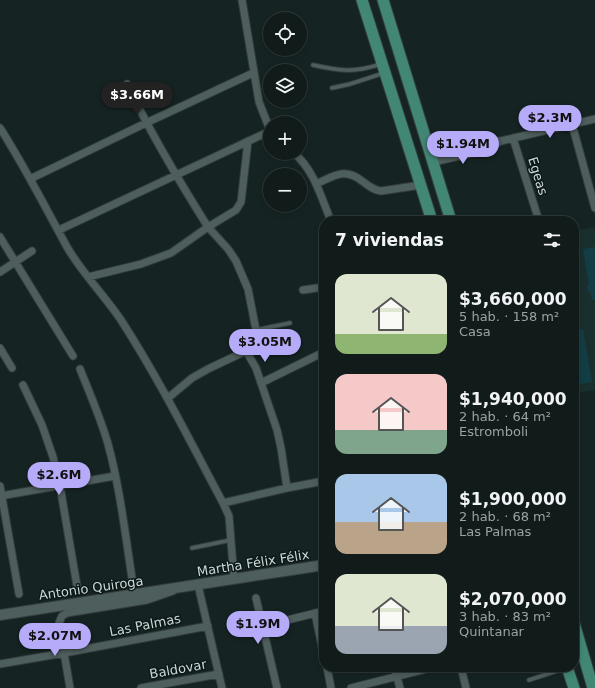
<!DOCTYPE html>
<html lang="es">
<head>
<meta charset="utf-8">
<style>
  :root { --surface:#101b1a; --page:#192423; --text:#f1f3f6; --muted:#9ca1a2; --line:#303939; --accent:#b6abf8 }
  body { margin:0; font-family:"DejaVu Sans",sans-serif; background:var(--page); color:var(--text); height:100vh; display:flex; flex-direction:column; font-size:15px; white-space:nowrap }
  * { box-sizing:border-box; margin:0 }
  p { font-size:13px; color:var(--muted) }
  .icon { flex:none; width:22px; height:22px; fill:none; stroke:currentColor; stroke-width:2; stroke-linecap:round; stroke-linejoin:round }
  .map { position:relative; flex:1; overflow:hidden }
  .sheet { position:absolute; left:319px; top:216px; width:260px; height:456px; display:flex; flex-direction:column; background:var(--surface); border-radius:16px; box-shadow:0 2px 6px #0003,0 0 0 1px var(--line) }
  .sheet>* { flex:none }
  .tools { position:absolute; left:263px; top:12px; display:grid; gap:8px }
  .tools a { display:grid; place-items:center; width:44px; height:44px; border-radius:50%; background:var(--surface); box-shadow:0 2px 6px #0003,0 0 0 1px var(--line); font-size:20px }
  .price { position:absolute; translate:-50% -34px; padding:0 9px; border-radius:14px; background:var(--accent); color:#111; font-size:13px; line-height:26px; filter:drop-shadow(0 1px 2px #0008) }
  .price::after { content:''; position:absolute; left:50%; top:24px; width:12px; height:9px; margin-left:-6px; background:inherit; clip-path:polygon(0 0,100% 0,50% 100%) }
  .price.current { background:#222; color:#fff }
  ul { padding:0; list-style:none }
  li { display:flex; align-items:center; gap:12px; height:100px; padding:0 16px }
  li span { display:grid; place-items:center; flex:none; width:112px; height:80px; border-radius:12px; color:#555 }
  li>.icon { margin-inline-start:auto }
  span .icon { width:48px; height:48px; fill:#fffc; stroke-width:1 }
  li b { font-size:17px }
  h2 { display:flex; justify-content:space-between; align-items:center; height:48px; padding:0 16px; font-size:17px }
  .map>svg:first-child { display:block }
  .built { fill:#192f2e }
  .building { fill:#133d44 }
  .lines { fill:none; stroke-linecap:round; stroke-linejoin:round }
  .lane-casing { stroke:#333d3c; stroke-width:5.5 }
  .street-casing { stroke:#333d3c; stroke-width:9 }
  .secondary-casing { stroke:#333d3c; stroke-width:12 }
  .primary-casing { stroke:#333d3c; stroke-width:13 }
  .lane { stroke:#4e5e5d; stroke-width:3.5 }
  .street { stroke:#4e5e5d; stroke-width:7 }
  .secondary { stroke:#4e5e5d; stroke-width:10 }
  .primary { stroke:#428775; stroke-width:11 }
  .labels { text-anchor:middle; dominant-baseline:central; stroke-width:3; stroke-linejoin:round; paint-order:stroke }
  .street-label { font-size:13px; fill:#ced7d6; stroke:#0c1a19 }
</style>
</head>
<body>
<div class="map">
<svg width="595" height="688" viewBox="0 0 595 688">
  <rect width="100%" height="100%" fill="#152423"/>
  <!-- built -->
  <path class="built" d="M595,227V390L574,393V231Z"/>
  <!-- building -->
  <path class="building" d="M595,247V300H592L590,291H588L587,285H589L583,249Z
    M583,329L592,382L580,384L574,353V331Z"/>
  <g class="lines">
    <!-- lane casing -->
    <g class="lane-casing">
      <path id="lane" d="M313,65C340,71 354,73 381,64
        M332,88L350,84L384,73
        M419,221L430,217
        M256,330L290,323
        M192,548L231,540
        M529,680L566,668"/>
    </g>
    <!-- street casing -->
    <g class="street-casing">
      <path id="street" d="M242,0L259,102L270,130
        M127,84C151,134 179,181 208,227L236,210L241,202L248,141
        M572,124L595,208
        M0,128C25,167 45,207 67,247C82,273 104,295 121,320C159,379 190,441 223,503L229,516L234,579
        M513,138L539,221
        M294,153C314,170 321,197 331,221
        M430,153L478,141H499
        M433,162L481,151L501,141L595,119
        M30,179L146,123L253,73
        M316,184C334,176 345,167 362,181C369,186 373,190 381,191L421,185
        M59,230L270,131
        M0,237L73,356
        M0,272L32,251
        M88,277L141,264L171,253L208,227L228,249L236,261L248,289L256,330L255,340L246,351
        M303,290L324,287
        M0,348L12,368
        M80,369C90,394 101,419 108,444C120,488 125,533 132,578
        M261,383L324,352
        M23,385L42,425L53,457L60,486L77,586
        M168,398L192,378L208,369L246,351L256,368L277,430L281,448L287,488
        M0,486L19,594
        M0,496L115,476
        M223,503L287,488L324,481
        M198,585L222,688
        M256,598L277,688
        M315,613L324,656
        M263,626L324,611
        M0,664L64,653L208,626
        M327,667L331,688
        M394,667L400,688
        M461,667L466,688
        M70,688L59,623L62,616L67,613L147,600L173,591
        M141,688L219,674
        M351,688L434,667"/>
    </g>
    <!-- secondary casing -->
    <g class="secondary-casing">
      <path id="secondary" d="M0,615L324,565"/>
    </g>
    <!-- primary casing -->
    <g class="primary-casing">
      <path id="primary" d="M362,0L432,221
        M383,0L451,221
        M574,623L593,688
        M567,667L574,688"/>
    </g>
    <!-- lane -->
    <use href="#lane" class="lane"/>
    <!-- street -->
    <use href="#street" class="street"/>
    <!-- secondary -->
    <use href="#secondary" class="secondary"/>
    <!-- primary -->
    <use href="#primary" class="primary"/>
  </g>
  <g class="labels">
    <!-- street labels -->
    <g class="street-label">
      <text transform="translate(538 176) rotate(73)">Egeas</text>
      <text transform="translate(253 563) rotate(-9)">Martha Félix Félix</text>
      <text transform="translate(91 588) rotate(-8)">Antonio Quiroga</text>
      <text transform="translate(145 625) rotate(-11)">Las Palmas</text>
      <text transform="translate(178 669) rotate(-10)">Baldovar</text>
    </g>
  </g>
</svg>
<div class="tools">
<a><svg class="icon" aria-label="locate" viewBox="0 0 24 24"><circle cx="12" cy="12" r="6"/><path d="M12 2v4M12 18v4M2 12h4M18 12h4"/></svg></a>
<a><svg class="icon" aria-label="layers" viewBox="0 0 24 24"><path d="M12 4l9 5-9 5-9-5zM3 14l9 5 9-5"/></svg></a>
<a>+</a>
<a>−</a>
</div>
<b class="price current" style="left:137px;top:116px">$3.66M</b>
<b class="price" style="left:550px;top:139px">$2.3M</b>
<b class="price" style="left:463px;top:165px">$1.94M</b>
<b class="price" style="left:265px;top:363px">$3.05M</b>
<b class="price" style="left:59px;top:496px">$2.6M</b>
<b class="price" style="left:258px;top:645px">$1.9M</b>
<b class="price" style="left:55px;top:657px">$2.07M</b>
<section class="sheet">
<h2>7 viviendas<svg class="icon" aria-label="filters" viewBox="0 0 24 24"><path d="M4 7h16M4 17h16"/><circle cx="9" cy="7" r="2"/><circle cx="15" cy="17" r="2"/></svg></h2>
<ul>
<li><span style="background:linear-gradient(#dfe7d0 75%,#8fb573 0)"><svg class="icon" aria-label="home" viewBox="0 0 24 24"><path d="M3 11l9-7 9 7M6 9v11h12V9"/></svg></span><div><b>$3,660,000</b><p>5 hab. · 158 m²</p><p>Casa</p></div></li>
<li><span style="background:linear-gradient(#f6c9c9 70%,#7fa58c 0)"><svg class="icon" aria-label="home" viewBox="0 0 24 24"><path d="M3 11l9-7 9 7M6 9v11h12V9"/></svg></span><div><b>$1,940,000</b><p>2 hab. · 64 m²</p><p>Estromboli</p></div></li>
<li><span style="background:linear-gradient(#a9c7e8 60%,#b9a48a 0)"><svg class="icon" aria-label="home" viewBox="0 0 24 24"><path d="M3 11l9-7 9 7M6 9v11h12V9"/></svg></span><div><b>$1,900,000</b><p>2 hab. · 68 m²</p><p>Las Palmas</p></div></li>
<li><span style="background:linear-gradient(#dfe7d0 65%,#9aa5b1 0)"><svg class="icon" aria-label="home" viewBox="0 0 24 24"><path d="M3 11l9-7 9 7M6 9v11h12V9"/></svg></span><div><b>$2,070,000</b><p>3 hab. · 83 m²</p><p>Quintanar</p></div></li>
</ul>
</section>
</div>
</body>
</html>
